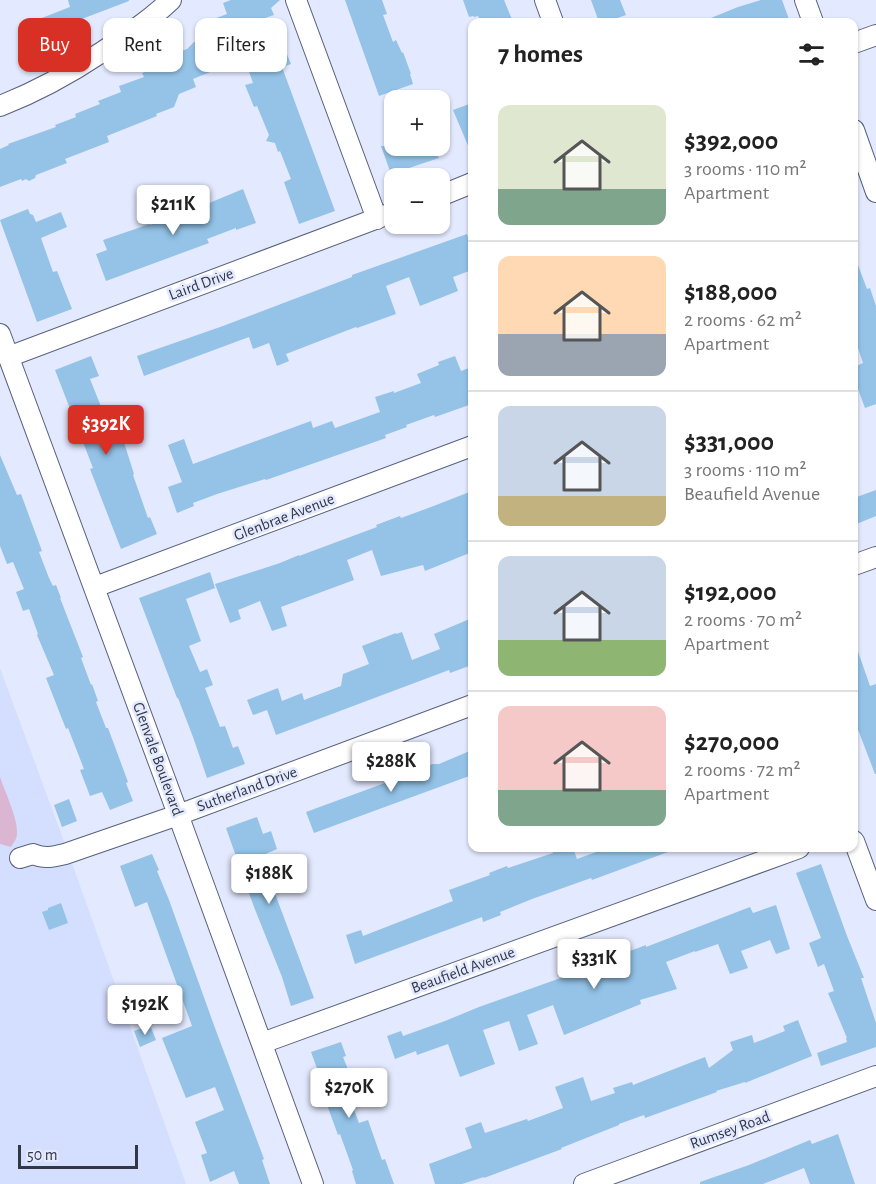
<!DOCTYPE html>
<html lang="en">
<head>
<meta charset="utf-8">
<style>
  :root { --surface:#fff; --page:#f6f6f6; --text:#222; --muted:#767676; --line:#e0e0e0; --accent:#d93025 }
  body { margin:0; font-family:"Alegreya Sans",sans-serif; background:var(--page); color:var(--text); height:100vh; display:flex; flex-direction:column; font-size:22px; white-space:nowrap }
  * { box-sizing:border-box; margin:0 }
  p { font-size:20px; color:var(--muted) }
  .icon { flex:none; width:33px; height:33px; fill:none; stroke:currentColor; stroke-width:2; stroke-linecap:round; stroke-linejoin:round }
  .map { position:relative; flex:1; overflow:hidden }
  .panel { position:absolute; left:468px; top:18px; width:390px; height:834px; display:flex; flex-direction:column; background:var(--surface); border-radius:12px; box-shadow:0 2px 4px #0004 }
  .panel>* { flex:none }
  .banner { position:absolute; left:18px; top:18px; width:360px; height:54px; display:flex; gap:12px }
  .controls { position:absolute; left:384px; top:90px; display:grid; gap:12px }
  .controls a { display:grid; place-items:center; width:66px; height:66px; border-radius:12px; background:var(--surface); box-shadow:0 2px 4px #0004; font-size:30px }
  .scale { position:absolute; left:18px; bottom:15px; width:120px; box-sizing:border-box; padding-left:6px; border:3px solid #333745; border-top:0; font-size:16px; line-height:21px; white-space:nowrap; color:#333745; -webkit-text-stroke:4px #e3e9fe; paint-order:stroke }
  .price { position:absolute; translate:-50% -51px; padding:0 14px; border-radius:6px; background:#fff; color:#222; font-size:20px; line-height:39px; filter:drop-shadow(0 2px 3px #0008) }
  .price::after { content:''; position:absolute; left:50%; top:36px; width:18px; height:14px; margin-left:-9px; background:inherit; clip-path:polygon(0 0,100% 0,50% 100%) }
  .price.selected { background:var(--accent); color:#fff }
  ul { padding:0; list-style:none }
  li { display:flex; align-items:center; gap:18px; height:150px; padding:0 30px }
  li+li { border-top:2px solid var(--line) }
  li span { display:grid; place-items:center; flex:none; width:168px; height:120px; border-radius:12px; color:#555 }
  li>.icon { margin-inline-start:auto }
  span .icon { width:72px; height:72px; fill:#fffc; stroke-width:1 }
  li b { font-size:26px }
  h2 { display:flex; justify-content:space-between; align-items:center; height:72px; padding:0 30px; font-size:26px }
  .tag { padding:0 21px; border-radius:12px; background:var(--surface); box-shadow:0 2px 4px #0004; font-size:21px; line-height:54px }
  .tag.selected { background:var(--accent); color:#fff }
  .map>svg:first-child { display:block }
  .built { fill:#d4deff }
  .green { fill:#dbb6d3 }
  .building { fill:#94c3e7 }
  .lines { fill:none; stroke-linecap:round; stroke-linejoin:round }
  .minor-casing { stroke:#58607e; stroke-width:22 }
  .minor { stroke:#fff; stroke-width:20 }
  .labels { text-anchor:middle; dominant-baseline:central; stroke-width:5; stroke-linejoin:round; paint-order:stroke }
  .street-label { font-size:16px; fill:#333745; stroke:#e3e9fe }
</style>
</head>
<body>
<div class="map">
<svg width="876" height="1184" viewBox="0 0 876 1184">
  <rect width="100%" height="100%" fill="#e3e9fe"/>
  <!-- built -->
  <path class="built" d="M0,668L73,866L186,1184H0Z"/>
  <!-- green -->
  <path class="green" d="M0,777C5,792 18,819 17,833C17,839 14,842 11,847L0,844Z"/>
  <!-- building -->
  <path class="building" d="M68,0H129V1L74,22L76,27L37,42L29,23L70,7Z
    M231,0H280L271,8L274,15L256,21L259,29L228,41L232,52L216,59L220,68L193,79L196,87L179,94L174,107L156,114L157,116L107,136L109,142L65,159L67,163L36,175L35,178L29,181L26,179L22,181L21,179L0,187V149L9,145L8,144L56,127L55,125L76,117L75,114L100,104L98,101L121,92L119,86L144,77L142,73L165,64L162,58L187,49L194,42H211L203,23L227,14L223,3Z
    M345,0H382L387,14L383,15L393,42L396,40L402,53L403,52L411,74H410L413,84L379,96Z
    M463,0H504L513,22H481L478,16L474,17L473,16L469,17Z
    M591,0H620L626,15L606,22H599Z
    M761,0H782L790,22H701L738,7Z
    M286,52L291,64L282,67L335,211L299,224L284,182L291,179L280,151L278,152L275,143L266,141L269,135L257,106L254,107L245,85L253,83L247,66Z
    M472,103V155L453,110Z
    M381,146H434L439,158L391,174Z
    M243,189L256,223L236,230V228L207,239L209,243L106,281L96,254L107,250L103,240L150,224V225L177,215L180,223L205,214L202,206Z
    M28,209L30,214L33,215L36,222L61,212L67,227L41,238L53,272L57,271L72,309L37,322L0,220Z
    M467,234L472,249V270L453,277L458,291L420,306L409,277L386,286L396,314L357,328L356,327L286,354L289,361L277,366L269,343L253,349L249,337L144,376L137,356L223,326L352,277V275Z
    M854,257H855L867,289L870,288L876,306V404L865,408L854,378V367L863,363L854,336Z
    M91,356L99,376L90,379L114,439L122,436L134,474L133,475L148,518L150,517L157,534L121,549L90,469L93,468L55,370Z
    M455,356L461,371L472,367V404L435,417L434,415L406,425L407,427L385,435L386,438L369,444L266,480L265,479L217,494L193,503L194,506L177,513L168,487L182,482L168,445L184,439L193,464L311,421L313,428L332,421L335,428L380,412L375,397L394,391V393L421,383L417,374L439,365L438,362Z
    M0,455L17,495L21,494L42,551L39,552L49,578L53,586L56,585L61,598H60L83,657L81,658L91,685L92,684L98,701L96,702L106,728H108L128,782L126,783L133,801L110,810L102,792L90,796L80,770L84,769L68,728L66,729L46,678L54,675L37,635L38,634L29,609L23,611L16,592L24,589L13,562L7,564L0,546Z
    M876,490V516L854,525V498Z
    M472,491V552L425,571L423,565L381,576L372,550L347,560L354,580L281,607L287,626L272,631L260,601L238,610L241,619L230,623L215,584L280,563L299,555V556L377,527L376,525L400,516L401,518L431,507Z
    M210,572L215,588L186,599L201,641L189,646L200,672L207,669L213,685L205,688L220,727L225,726L233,748L238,746L245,764L207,778L193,737L178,698H177L139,598Z
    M472,618V663L468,664L469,666L450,673L449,670L276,735L267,710L253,715L247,700L278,688L282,701L302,693L304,700L341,686L343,674L369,664L362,646L396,633V634L402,632L412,660L440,649L434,634Z
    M855,643L870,686L876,684V774H875L854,719V644Z
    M472,750V775L314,833L306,812L423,769L432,764H439Z
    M69,799L77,821L62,827L54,805Z
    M257,817L263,834L271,831L277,849L261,856L314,998L291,1006L282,977L254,907L226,828Z
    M550,848H573L577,859L607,848H675L676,849L592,880L591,878L532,899L500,912L501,915L483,922L482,917L355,964L346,935L361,930L363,936L453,901L449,890L490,875L489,873L507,866L508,868L553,853Z
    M152,854L159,870L157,871L169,900L215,1028L264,1159L262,1160L270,1184H239L234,1171L210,1182L201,1155L207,1153L195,1122L224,1110L215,1087L186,1098L162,1038L192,1026L147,902L135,907L120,866Z
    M821,864L847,936L864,978H861L876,1023V1047L821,1066L817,1053L847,1042L846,1038H847L828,993L834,991L824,964L818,967L809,943L821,938L796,873Z
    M61,903L68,923L49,930L42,912L48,910V908Z
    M776,905L790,949L776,954L770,940L741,951L748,968L730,974L718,944L695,952V951L666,962L677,989L640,1000L641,1004L564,1035L553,1005L527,1015L538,1044L519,1051L509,1021L483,1030L495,1064L460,1077L448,1044L417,1055L416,1051L395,1059L387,1036L401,1031L403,1036L445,1021L479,1007L586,969L585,968L646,945V947L750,907L753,913Z
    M798,1020L812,1056L745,1083V1082L716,1091L717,1092L645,1118L644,1115L619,1124V1125L561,1148L562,1149L484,1178V1177L462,1184H435L429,1164L472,1148L465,1128L481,1122L485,1133L527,1119L528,1121L563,1108L555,1087L583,1077L591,1101L615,1093L613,1088L632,1082L633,1085L705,1057L709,1068L733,1050L730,1042L752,1035L754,1043L785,1031L783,1026Z
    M150,1025L156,1040L140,1047L134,1031Z
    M341,1042L346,1056L343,1057L349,1072L341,1075L359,1123L368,1120L382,1160L385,1159L394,1184H356L352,1171L353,1170L340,1134L338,1135L316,1075L319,1074L311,1052Z
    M838,1134L855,1184H810L804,1168L763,1184H700V1182L749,1165L810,1140L812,1144Z"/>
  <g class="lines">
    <!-- minor casing -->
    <g class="minor-casing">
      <path id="minor" d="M296,0L377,219
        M545,0L553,22
        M805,0L813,22
        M854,43L876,35
        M0,106C36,92 69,74 102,52C126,36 150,20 171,0
        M854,130L876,192
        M440,196L472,183
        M0,334L172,798L313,1184
        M8,357L394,212
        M854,565L876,557
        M95,587L472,446
        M854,841L876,900
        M20,858L33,854C44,859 53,857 65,854L178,815L472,705
        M262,1043L799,848
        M584,1184L876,1076"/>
    </g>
    <!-- minor -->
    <use href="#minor" class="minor"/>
  </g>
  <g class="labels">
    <!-- street labels -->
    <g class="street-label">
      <text transform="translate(201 284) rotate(-20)">Laird Drive</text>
      <text transform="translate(284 517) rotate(-21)">Glenbrae Avenue</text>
      <text transform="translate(158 759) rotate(70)">Glenvale Boulevard</text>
      <text transform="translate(247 789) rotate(-20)">Sutherland Drive</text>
      <text transform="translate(463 970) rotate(-20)">Beaufield Avenue</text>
      <text transform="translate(730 1130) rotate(-20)">Rumsey Road</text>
    </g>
  </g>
</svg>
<div class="controls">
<a>+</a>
<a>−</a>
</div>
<div class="scale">50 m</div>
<b class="price" style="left:173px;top:236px">$211K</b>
<b class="price selected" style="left:106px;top:456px">$392K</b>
<b class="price" style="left:391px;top:793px">$288K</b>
<b class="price" style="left:269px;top:905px">$188K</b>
<b class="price" style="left:594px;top:990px">$331K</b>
<b class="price" style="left:145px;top:1036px">$192K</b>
<b class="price" style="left:349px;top:1119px">$270K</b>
<div class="banner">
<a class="tag selected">Buy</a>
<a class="tag">Rent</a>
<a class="tag">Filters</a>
</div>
<section class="panel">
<h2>7 homes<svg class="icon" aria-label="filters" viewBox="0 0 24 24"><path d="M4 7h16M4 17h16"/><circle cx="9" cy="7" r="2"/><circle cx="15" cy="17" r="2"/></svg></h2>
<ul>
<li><span style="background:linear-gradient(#dfe7d0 70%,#7fa58c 0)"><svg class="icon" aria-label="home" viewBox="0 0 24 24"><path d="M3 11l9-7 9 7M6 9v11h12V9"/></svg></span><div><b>$392,000</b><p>3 rooms · 110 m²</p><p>Apartment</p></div></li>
<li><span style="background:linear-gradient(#ffd9b3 65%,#9aa5b1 0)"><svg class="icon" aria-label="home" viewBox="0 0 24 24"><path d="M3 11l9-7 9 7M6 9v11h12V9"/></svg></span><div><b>$188,000</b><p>2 rooms · 62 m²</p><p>Apartment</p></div></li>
<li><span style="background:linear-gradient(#c9d6e8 75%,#c2b280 0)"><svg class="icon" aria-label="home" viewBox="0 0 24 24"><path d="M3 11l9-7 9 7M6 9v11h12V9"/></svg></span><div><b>$331,000</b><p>3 rooms · 110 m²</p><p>Beaufield Avenue</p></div></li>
<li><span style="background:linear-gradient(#c9d6e8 70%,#8fb573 0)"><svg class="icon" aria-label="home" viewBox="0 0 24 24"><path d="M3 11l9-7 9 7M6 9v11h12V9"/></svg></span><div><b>$192,000</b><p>2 rooms · 70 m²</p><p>Apartment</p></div></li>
<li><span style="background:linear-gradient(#f6c9c9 70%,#7fa58c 0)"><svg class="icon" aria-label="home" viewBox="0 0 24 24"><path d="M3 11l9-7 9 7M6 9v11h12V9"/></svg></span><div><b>$270,000</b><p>2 rooms · 72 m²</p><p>Apartment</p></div></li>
</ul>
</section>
</div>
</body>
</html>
